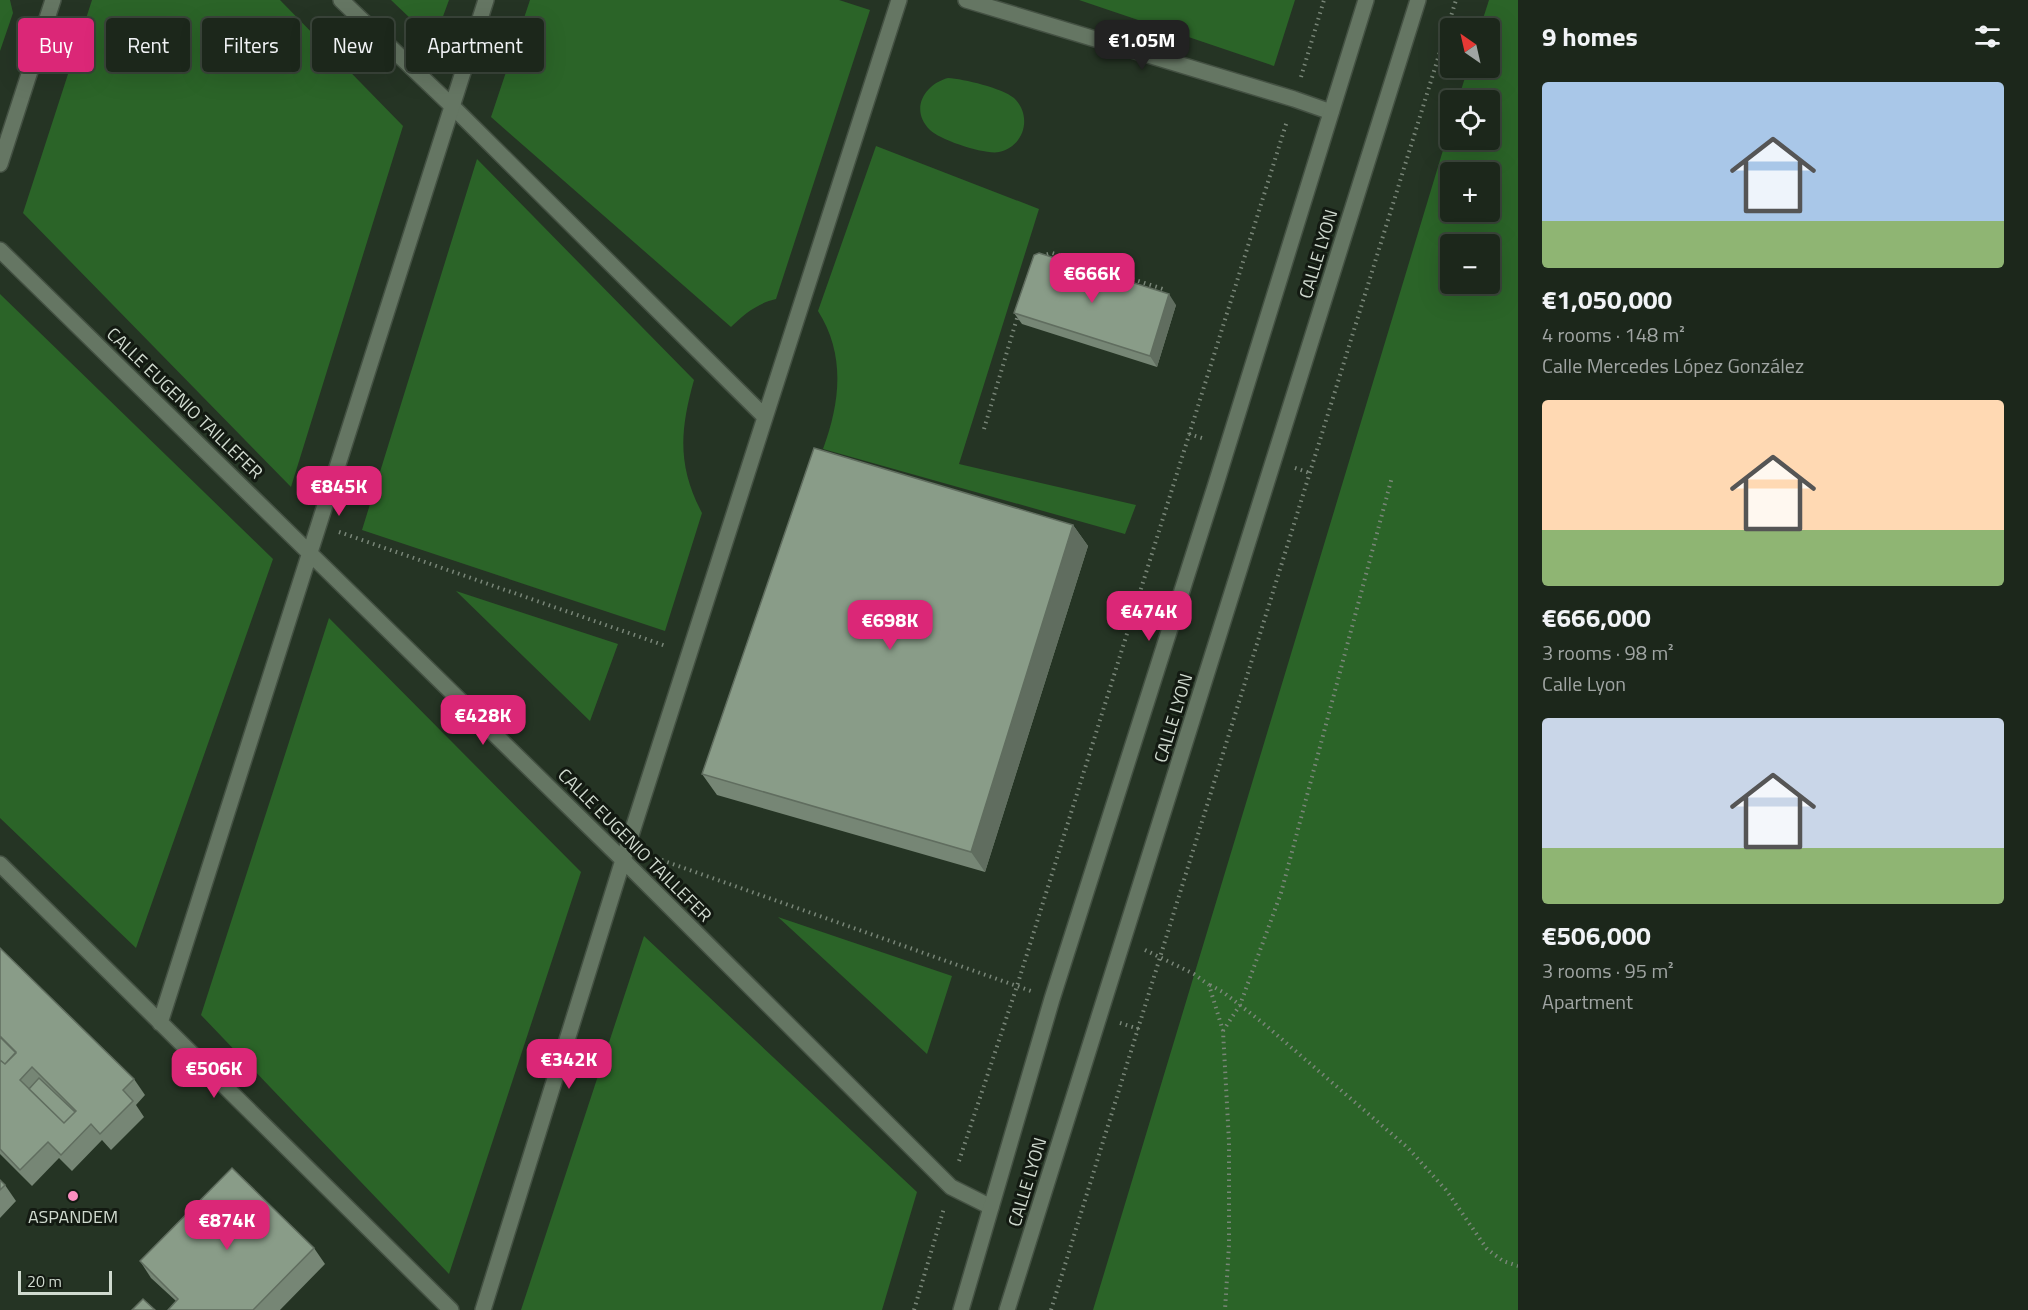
<!DOCTYPE html>
<html lang="en">
<head>
<meta charset="utf-8">
<style>
  :root { --surface:#1c271b; --page:#293328; --text:#f1f3f6; --muted:#a0a5a3; --line:#3a443a; --accent:#db2777 }
  body { margin:0; font-family:"Titillium Web",sans-serif; background:var(--page); color:var(--text); height:100vh; display:flex; flex-direction:column; font-size:22px; white-space:nowrap }
  * { box-sizing:border-box; margin:0 }
  p { font-size:20px; color:var(--muted) }
  .icon { flex:none; width:33px; height:33px; fill:none; stroke:currentColor; stroke-width:2; stroke-linecap:round; stroke-linejoin:round }
  .map { position:relative; flex:1; overflow:hidden }
  .details { display:flex; flex-direction:column; background:var(--surface); width:510px }
  .details>* { flex:none }
  .guide { position:absolute; left:18px; top:18px; width:570px; height:54px; display:flex; gap:12px }
  .needle { width:39px; rotate:326deg }
  .controls { position:absolute; left:1440px; top:18px; display:grid; gap:12px }
  .controls a { display:grid; place-items:center; width:60px; height:60px; border-radius:6px; background:var(--surface); box-shadow:0 6px 24px #0002,0 0 0 2px var(--line); font-size:30px }
  .scale { position:absolute; left:18px; bottom:15px; width:94px; box-sizing:border-box; padding-left:6px; border:3px solid #d0dacf; border-top:0; font-size:16px; line-height:21px; white-space:nowrap; color:#d0dacf; -webkit-text-stroke:4px #131a12; paint-order:stroke }
  .price { position:absolute; translate:-50% -51px; padding:0 14px; border-radius:12px; background:var(--accent); color:#fff; font-size:20px; line-height:39px; filter:drop-shadow(0 2px 3px #0008) }
  .price::after { content:''; position:absolute; left:50%; top:36px; width:18px; height:14px; margin-left:-9px; background:inherit; clip-path:polygon(0 0,100% 0,50% 100%) }
  .price.selected { background:#222; color:#fff }
  ul { padding:0; list-style:none }
  li { display:grid; align-content:center; gap:12px; height:318px; padding:0 24px }
  li span { display:grid; place-items:center; height:186px; border-radius:6px; color:#555 }
  li>.icon { margin-inline-start:auto }
  span .icon { width:108px; height:108px; fill:#fffc; stroke-width:1 }
  li b { font-size:26px }
  h2 { display:flex; justify-content:space-between; align-items:center; height:72px; padding:0 24px; font-size:26px }
  .tag { padding:0 21px; border-radius:6px; background:var(--surface); box-shadow:0 6px 24px #0002,0 0 0 2px var(--line); font-size:21px; line-height:54px }
  .tag.selected { background:var(--accent); color:#fff }
  main { display:flex; flex:1; min-height:0 }
  .map>svg:first-child { display:block }
  .green { fill:#2b6428; fill-rule:evenodd }
  .lines { fill:none; stroke-linecap:round; stroke-linejoin:round }
  .pedestrian-casing { stroke:#445143; stroke-width:18 }
  .minor-casing { stroke:#445143; stroke-width:18 }
  .tertiary-casing { stroke:#445143; stroke-width:18 }
  .path { stroke:#798678; stroke-width:4; stroke-dasharray:1.5 4.5; stroke-linecap:butt }
  .pedestrian { stroke:#657663; stroke-width:15 }
  .minor { stroke:#657663; stroke-width:15 }
  .tertiary { stroke:#657663; stroke-width:15 }
  .wall { fill:#768675 }
  .shaded-wall { fill:#606d5f }
  .building { fill:#899c88; stroke:#606d5f; stroke-width:1.5; fill-rule:evenodd }
  .poi-dot { fill:#fd8ec0; stroke:#131a12; stroke-width:2 }
  .labels { text-anchor:middle; dominant-baseline:central; stroke-width:6; stroke-linejoin:round; paint-order:stroke }
  .street-label { font-size:18px; fill:#d0dacf; stroke:#131a12 }
  .poi-label { font-size:18px; fill:#d0dacf; stroke:#131a12 }
</style>
</head>
<body>
<main>
<div class="map">
<svg width="1518" height="1310" viewBox="0 0 1518 1310">
  <rect width="100%" height="100%" fill="#253424"/>
  <!-- green -->
  <path class="green" d="M0,0H10L13,13L0,51Z
    M92,0H280L403,126L291,487L23,213Z
    M391,0H449L434,41Z
    M530,0H839L870,10L776,299C758,303 744,314 731,327L491,117Z
    M1079,0H1295L1274,66Z
    M1489,0H1518V1310H1093L1450,127V140H1490V100H1458L1468,68H1490V28H1480ZM1450,172H1490V212H1450ZM1450,244H1490V284H1450Z
    M948,78C964,79 1002,88 1014,98C1033,116 1024,147 999,152C985,155 940,140 930,130C909,109 925,84 948,78Z
    M876,146L1039,209L959,464L1136,505L1125,534L823,449C840,403 846,355 818,311Z
    M477,159L694,380C680,430 677,465 702,513L665,631L362,530Z
    M0,294L273,559L136,948L0,818Z
    M456,591L618,644L590,721Z
    M329,618L581,872L449,1274L201,1015Z
    M778,917L952,976L927,1054Z
    M644,936L917,1192L882,1310H521Z"/>
  <g class="lines">
    <!-- pedestrian casing -->
    <g class="pedestrian-casing">
      <path id="pedestrian" d="M452,106L765,417
        M623,860L899,0"/>
    </g>
    <!-- minor casing -->
    <g class="minor-casing">
      <path id="minor" d="M341,0L452,106
        M966,0L1294,99L1331,112
        M0,164L53,0
        M0,250L623,860L951,1187L991,1207
        M0,864L451,1310
        M160,1023L486,0
        M483,1310L623,860"/>
    </g>
    <!-- tertiary casing -->
    <g class="tertiary-casing">
      <path id="tertiary" d="M961,1310L1052,999L1215,487L1366,0
        M1007,1310L1418,0"/>
    </g>
    <!-- path -->
    <path class="path" d="M1301,77L1324,0
      M1041,256L1052,253L1163,289
      M984,429L1018,315
      M1189,434L1205,439
      M1295,468L1310,473
      M339,532L666,646
      M656,858L1031,991
      M1145,950L1194,974L1209,985L1223,1031L1229,1142V1245L1225,1310
      M1210,985L1223,992L1263,1023L1408,1148L1446,1190L1487,1249L1503,1261L1518,1266
      M1120,1023L1139,1029
      M1223,1031L1240,1005L1281,893L1392,477
      M959,1161L1017,986L1287,121
      M914,1310L944,1208
      M1051,1310L1456,0"/>
    <!-- pedestrian -->
    <use href="#pedestrian" class="pedestrian"/>
    <!-- minor -->
    <use href="#minor" class="minor"/>
    <!-- tertiary -->
    <use href="#tertiary" class="tertiary"/>
  </g>
  <!-- wall -->
  <path class="wall" d="M1176,305L1157,367L1022,324L1014,313Z
    M1073,525L1088,546L985,872L717,795L702,774Z
    M0,948L134,1079L145,1095L136,1105L144,1117L111,1150L102,1140L72,1171L59,1158L32,1186L0,1154Z
    M0,1180L5,1185L16,1201L0,1218Z
    M314,1248L325,1264L280,1310H168L176,1301L151,1278L140,1261Z"/>
  <!-- shaded-wall -->
  <path class="shaded-wall" d="M1169,294L1176,305L1157,367L1150,356Z
    M1073,525L1088,546L985,872L971,852Z"/>
  <!-- building -->
  <path class="building" d="M1039,253L1169,294L1150,356L1014,313L1034,255Z
    M814,448L1073,525L971,852L702,774Z
    M0,948L134,1079L123,1090L133,1101L100,1134L91,1124L61,1155L48,1142L20,1170L0,1149V1060L5,1064L16,1052L0,1036ZM32,1067L76,1111L64,1123L20,1080Z
    M0,1037L16,1053L5,1064L0,1060Z
    M39,1078L75,1112L64,1123L29,1089Z
    M232,1168L314,1248L253,1310H168L178,1299L140,1261Z
    M0,1180L5,1185L0,1190Z
    M143,1299L155,1310H132Z"/>
  <!-- markers -->
  <circle class="poi-dot" cx="73" cy="1196" r="6"/>
  <g class="labels">
    <!-- street labels -->
    <g class="street-label">
      <text transform="translate(1318 254) rotate(-73)">CALLE LYON</text>
      <text transform="translate(185 403) rotate(44)">CALLE EUGENIO TAILLEFER</text>
      <text transform="translate(1173 718) rotate(-73)">CALLE LYON</text>
      <text transform="translate(635 845) rotate(45)">CALLE EUGENIO TAILLEFER</text>
      <text transform="translate(1027 1182) rotate(-73)">CALLE LYON</text>
    </g>
    <!-- poi labels -->
    <g class="poi-label">
      <text x="73" y="1216">ASPANDEM</text>
    </g>
  </g>
</svg>
<div class="controls">
<a><svg class="needle" viewBox="-14 -14 28 28"><path d="M0-13l5 13h-10z" fill="#e53935"/><path d="M0 13l5-13h-10z" fill="#a0a5a3"/></svg></a>
<a><svg class="icon" aria-label="locate" viewBox="0 0 24 24"><circle cx="12" cy="12" r="6"/><path d="M12 2v4M12 18v4M2 12h4M18 12h4"/></svg></a>
<a>+</a>
<a>−</a>
</div>
<div class="scale">20 m</div>
<b class="price selected" style="left:1142px;top:71px">€1.05M</b>
<b class="price" style="left:1092px;top:304px">€666K</b>
<b class="price" style="left:339px;top:517px">€845K</b>
<b class="price" style="left:1149px;top:642px">€474K</b>
<b class="price" style="left:890px;top:651px">€698K</b>
<b class="price" style="left:483px;top:746px">€428K</b>
<b class="price" style="left:569px;top:1090px">€342K</b>
<b class="price" style="left:214px;top:1099px">€506K</b>
<b class="price" style="left:227px;top:1251px">€874K</b>
<div class="guide">
<a class="tag selected">Buy</a>
<a class="tag">Rent</a>
<a class="tag">Filters</a>
<a class="tag">New</a>
<a class="tag">Apartment</a>
</div>
</div>
<section class="details">
<h2>9 homes<svg class="icon" aria-label="filters" viewBox="0 0 24 24"><path d="M4 7h16M4 17h16"/><circle cx="9" cy="7" r="2"/><circle cx="15" cy="17" r="2"/></svg></h2>
<ul>
<li><span style="background:linear-gradient(#a9c7e8 75%,#8fb573 0)"><svg class="icon" aria-label="home" viewBox="0 0 24 24"><path d="M3 11l9-7 9 7M6 9v11h12V9"/></svg></span><div><b>€1,050,000</b><p>4 rooms · 148 m²</p><p>Calle Mercedes López González</p></div></li>
<li><span style="background:linear-gradient(#ffd9b3 70%,#8fb573 0)"><svg class="icon" aria-label="home" viewBox="0 0 24 24"><path d="M3 11l9-7 9 7M6 9v11h12V9"/></svg></span><div><b>€666,000</b><p>3 rooms · 98 m²</p><p>Calle Lyon</p></div></li>
<li><span style="background:linear-gradient(#c9d6e8 70%,#8fb573 0)"><svg class="icon" aria-label="home" viewBox="0 0 24 24"><path d="M3 11l9-7 9 7M6 9v11h12V9"/></svg></span><div><b>€506,000</b><p>3 rooms · 95 m²</p><p>Apartment</p></div></li>
</ul>
</section>
</main>
</body>
</html>
